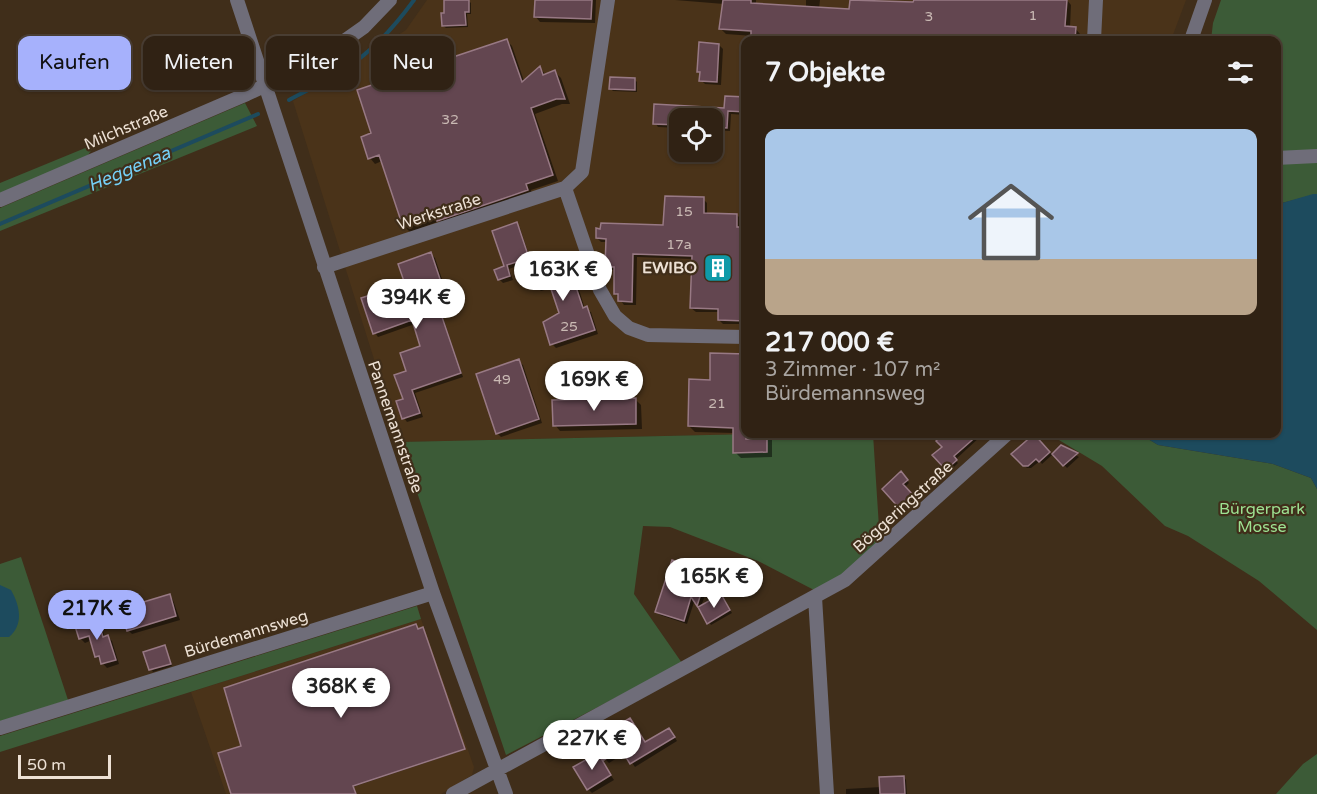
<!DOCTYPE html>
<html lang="de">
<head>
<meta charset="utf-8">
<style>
  :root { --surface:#302214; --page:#3c2f22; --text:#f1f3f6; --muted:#a8a4a0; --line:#4b3f34; --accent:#a6b1fc }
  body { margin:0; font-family:"Varela Round",sans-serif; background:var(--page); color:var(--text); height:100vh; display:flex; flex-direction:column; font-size:22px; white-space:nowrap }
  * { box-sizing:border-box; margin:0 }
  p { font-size:20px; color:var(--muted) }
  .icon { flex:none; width:33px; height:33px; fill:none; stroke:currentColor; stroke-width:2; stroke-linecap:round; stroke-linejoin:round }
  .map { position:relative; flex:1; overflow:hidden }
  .side { position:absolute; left:741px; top:36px; width:540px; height:402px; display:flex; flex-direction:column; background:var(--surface); border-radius:12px; box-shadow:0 2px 4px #0004,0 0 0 2px var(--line) }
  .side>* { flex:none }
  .guide { position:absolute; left:18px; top:36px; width:570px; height:54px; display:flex; gap:12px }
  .controls { position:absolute; left:669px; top:108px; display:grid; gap:12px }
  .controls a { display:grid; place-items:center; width:54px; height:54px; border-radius:12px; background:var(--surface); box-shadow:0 2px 4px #0004,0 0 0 2px var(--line); font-size:30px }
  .scale { position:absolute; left:18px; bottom:15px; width:93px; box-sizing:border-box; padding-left:6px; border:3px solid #ede1d5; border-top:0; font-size:16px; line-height:21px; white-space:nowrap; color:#ede1d5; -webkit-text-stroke:4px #402e1a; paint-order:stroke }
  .price { position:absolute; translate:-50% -51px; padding:0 14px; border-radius:21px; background:#fff; color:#222; font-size:20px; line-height:39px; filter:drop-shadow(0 2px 3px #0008) }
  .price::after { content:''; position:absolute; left:50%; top:36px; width:18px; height:14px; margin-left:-9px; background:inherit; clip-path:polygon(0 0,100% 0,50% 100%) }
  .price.active { background:var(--accent); color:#111 }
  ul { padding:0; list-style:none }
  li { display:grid; align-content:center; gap:12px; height:318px; padding:0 24px }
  li span { display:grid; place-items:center; height:186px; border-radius:12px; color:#555 }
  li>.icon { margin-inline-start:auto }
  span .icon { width:108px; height:108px; fill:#fffc; stroke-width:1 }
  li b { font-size:26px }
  h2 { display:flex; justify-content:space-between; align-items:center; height:72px; padding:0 24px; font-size:26px }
  .tag { padding:0 21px; border-radius:12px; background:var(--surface); box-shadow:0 2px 4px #0004,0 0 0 2px var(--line); font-size:21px; line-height:54px }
  .tag.active { background:var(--accent); color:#111 }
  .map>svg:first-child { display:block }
  .built { fill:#4a3319; fill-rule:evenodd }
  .green { fill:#3c5b37 }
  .water { fill:#1d4b5e }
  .shadow { fill:#0007 }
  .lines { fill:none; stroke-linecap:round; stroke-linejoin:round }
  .stream { stroke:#1d4b5e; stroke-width:4 }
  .building { fill:#634650; stroke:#987984; stroke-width:1.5 }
  .minor { stroke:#6f6d79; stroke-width:14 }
  .labels { text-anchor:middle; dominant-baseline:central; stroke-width:4.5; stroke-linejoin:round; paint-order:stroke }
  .number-label { font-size:14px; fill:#cabab4 }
  .street-label { font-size:16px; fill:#ede1d5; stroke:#402e1a }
  .poi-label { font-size:16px; font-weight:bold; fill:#ede1d5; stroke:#402e1a; text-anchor:end }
  .park-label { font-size:16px; fill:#9de292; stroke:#402e1a }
  .water-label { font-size:18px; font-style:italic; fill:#75d0f7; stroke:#402e1a }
</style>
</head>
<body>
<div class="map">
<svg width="1317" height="794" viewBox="0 0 1317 794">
  <rect width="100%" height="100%" fill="#402e1a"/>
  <!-- built -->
  <path class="built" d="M427,0H1186L1171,40H746V434H753L400,442L293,101L406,30ZM680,118H712V152H680Z
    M421,619L474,767L472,775L441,794H226L191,692Z"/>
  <!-- green -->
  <path class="green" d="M1221,0H1317V152H1277L1276,40H1211L1213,23Z
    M245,103L257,126L0,231V208Z
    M95,144L87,157L0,196V183Z
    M1317,161V194L1282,203L1277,202L1276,163Z
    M753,434H873L880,543L831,583L814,590L758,561L670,527L643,526L634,594L682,663L506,755L400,442Z
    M1049,434H1140L1158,445L1273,464L1311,478L1317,489V630L1259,581L1188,536L1165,526L1102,466Z
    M21,557L68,700L0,722V564Z
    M417,606L421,619L0,752V736Z
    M1317,754V794H1276L1303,764Z"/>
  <!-- water -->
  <path class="water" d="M1313,194H1317V489L1311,478L1273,464L1158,445L1140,434H1276L1277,202L1282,203Z
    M0,585L11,590C20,606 24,624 9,637H0Z"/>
  <!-- shadow -->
  <path class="shadow" d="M468,0L471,3V14H467L468,27L446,28L443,26Z
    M536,0H596L595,23L540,22L535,16Z
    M675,0H756V5L806,8V0H820L819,9L851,10L852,0L915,4V0H1067L1071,5L1070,28H1075L1080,34V40H752L753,36L726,34L721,29L724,4Z
    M506,40L512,46L524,81L540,68L546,75L555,72L561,78L570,104H562L535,114L558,181L531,190L533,196L444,226L440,221L410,232L404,226L382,161L375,164L370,158L373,134L426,50L432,56L435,65Z
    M719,45L723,49L721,85L705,84L701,80V74L699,71Z
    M635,80L637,82V92L613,91L610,88Z
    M746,98V115L731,114L730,131L712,130V118H680V128L658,127L655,123L656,105L726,109Z
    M703,199L707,203V215H737L741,219V228L746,229V324H723L719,320V312H696L691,308L693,259L637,257L636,305H624L615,293L616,270H610L606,266L607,242H601L597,238L665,226Z
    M516,224L520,228L531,261L509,269L513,280L503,283L499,279L506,267Z
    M431,254L435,258L446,291L428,297L434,315L439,313L443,317L463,377L415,393L423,417L407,422L404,418L408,372L422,347L415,324L378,337L375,333L379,293L384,300L408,291Z
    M565,265H573L578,269L580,276L577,283L585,309L591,312L598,334L556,348L552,344L560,314L552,288L541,291L537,287Z
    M518,361L523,365L542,423L501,437L497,433Z
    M691,381L746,434H784H772V457L741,458L735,452L734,433L695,432L689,426Z
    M635,399L641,405L642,429L560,431L555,425Z
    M952,434H992L983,440L980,437L955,460L958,463L950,471L935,455L944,447L941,444Z
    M1034,436L1052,455L1042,464L1040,461L1031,468H1027L1013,454Z
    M1062,447L1079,457L1067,468L1054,454Z
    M901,473L909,483L904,488L915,499L903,510L884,489Z
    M673,562L708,574L711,577L701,607L723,598L732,613L711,625L695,599L687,624L660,615L657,611Z
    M169,595L173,600L180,620L132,634L128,630Z
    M97,621L101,625L105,638L108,637L112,641L119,664L107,668L96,656L92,640L85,643L80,638Z
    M416,625L418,630L423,629L464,750L353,787L355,794H233L243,747Z
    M164,647L172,666L153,672L145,653Z
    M630,719L646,743L672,733L677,741L635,767L625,753L609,763L605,759Z
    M597,755L614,780L592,793L588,789Z
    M904,777L906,780L907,794H846V789L881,787Z"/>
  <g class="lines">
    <!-- stream -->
    <path class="stream" d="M289,100C308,90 328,80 346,68C373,51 395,26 414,0
      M0,224L258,114"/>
  </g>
  <!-- building -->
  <path class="building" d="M444,0H469V12H465L466,25L442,26L441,13H444Z
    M535,0H592L591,19L534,17Z
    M723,0H751V3L849,9L850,0L913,2L914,0H1067L1065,26L1076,27L1075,40H751V31L719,29Z
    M507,39L522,82L540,66L543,75L555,70L565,99H556L531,108L553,175L526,184L528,190L502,199L437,221L435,216L403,227L379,155L368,159L361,137L371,133L357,90L410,72L405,56L427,48L432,64Z
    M699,42L719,44L717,82L699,81L700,72H697Z
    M610,77L635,78V90L609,89Z
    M725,96L746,97V112L728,111L727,128L712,127V118H680V125L653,124L654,104L724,108Z
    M665,196L704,197V213L737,214V227H746V321L718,320V309L690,308L692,256L633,254L632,302L618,301V294H614V267H605L606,239L596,238V228L600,229L601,223L663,225Z
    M517,222L529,258L507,265L510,276L498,280L494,270L504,266L492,231Z
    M431,252L443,288L425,294L432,314L440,311L461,373L412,390L420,413L402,419L396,401L403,399L394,375L406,371L400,353L420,346L412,320L373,334L361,298L380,292L382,299L407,290L398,264Z
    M556,260L565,263L570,261L574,263L576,271L573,278L583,308L587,306L595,330L550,345L543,322L559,313L549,283L535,288L530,273L533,267Z
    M710,353L746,354V439H767V452L733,453V428L688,426L689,379L710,380Z
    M519,359L539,419L496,434L476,374Z
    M636,398V424L553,426L552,400Z
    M943,434L947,438L952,434L954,436L956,434H979L954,456L957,460L946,470L932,455L942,447L936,441Z
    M1034,434L1050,452L1039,462L1036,459L1028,466H1023L1011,454Z
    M1061,445L1078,453L1063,466L1052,454Z
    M901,471L908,480L903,484L914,496L900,509L882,489Z
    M672,560L708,572L697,606L691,597L684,621L655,612Z
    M170,594L176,616L127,631L120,609Z
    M721,594L730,610L707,624L698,607Z
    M98,620L103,637L108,635L116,660L101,664L99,656L95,657L89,636L79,639L75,626Z
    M416,624L418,629L423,627L465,749L353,786L356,794H231L218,753L241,746L224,688Z
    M165,645L171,664L149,670L143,652Z
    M630,718L645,742L669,728L675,737L630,764L621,749L604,760L592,741Z
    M598,753L611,775L587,790L573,767Z
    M904,776L905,794H880L879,777Z"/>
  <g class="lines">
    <!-- minor -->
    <path class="minor" d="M237,0L433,593L506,794
      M608,0L582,172L565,188L600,290L615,316L629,328L648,335L746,337
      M1094,40L1096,0
      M1191,40L1205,0
      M1276,158L1317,156
      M0,200L247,94L313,63L364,27L390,0
      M324,267L565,188
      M815,597L827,794
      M0,728L433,593
      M453,794L845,580L1007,434"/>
  </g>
  <!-- icons -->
  <defs>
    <g id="building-square" transform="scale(1.5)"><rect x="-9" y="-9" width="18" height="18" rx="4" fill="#0f9aa8" stroke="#402e1a"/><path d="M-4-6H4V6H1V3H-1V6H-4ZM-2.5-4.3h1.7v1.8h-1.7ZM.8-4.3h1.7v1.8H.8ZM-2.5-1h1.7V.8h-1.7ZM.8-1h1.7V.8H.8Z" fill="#fff"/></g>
  </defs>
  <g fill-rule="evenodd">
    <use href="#building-square" x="718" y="268"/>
  </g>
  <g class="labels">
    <!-- number labels -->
    <g class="number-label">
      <text x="1033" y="15">1</text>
      <text x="929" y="16">3</text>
      <text x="450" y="119">32</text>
      <text x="684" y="211">15</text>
      <text x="679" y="244">17a</text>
      <text x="569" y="326">25</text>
      <text x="502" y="379">49</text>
      <text x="717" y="403">21</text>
    </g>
    <!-- street labels -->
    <g class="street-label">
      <text transform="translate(126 128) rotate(-23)">Milchstraße</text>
      <text transform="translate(439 212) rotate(-18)">Werkstraße</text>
      <text transform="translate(395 427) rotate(71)">Pannemannstraße</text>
      <text transform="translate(903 507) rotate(-42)">Böggeringstraße</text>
      <text transform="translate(246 634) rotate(-17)">Bürdemannsweg</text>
    </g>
    <!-- poi labels -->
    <g class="poi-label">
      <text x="697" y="268">EWIBO</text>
    </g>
    <!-- park labels -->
    <g class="park-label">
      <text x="1262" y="509">Bürgerpark<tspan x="1262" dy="18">Mosse</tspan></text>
    </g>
    <!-- water labels -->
    <g class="water-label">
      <text transform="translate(129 169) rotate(-23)">Heggenaa</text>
    </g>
  </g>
</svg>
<div class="controls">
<a><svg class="icon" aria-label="locate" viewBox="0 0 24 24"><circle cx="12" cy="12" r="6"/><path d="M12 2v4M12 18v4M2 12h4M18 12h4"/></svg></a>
</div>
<div class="scale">50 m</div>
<b class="price" style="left:563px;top:302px">163K €</b>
<b class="price" style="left:416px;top:330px">394K €</b>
<b class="price" style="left:594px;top:412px">169K €</b>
<b class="price" style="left:714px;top:609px">165K €</b>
<b class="price active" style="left:97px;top:641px">217K €</b>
<b class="price" style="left:341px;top:719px">368K €</b>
<b class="price" style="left:592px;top:771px">227K €</b>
<div class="guide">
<a class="tag active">Kaufen</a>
<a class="tag">Mieten</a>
<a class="tag">Filter</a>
<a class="tag">Neu</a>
</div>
<section class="side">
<h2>7 Objekte<svg class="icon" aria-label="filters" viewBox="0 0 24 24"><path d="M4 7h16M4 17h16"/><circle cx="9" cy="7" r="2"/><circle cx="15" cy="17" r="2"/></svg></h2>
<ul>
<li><span style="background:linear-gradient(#a9c7e8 70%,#b9a48a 0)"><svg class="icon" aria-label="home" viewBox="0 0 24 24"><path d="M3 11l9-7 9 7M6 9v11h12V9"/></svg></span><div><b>217 000 €</b><p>3 Zimmer · 107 m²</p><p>Bürdemannsweg</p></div></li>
</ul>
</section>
</div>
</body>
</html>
